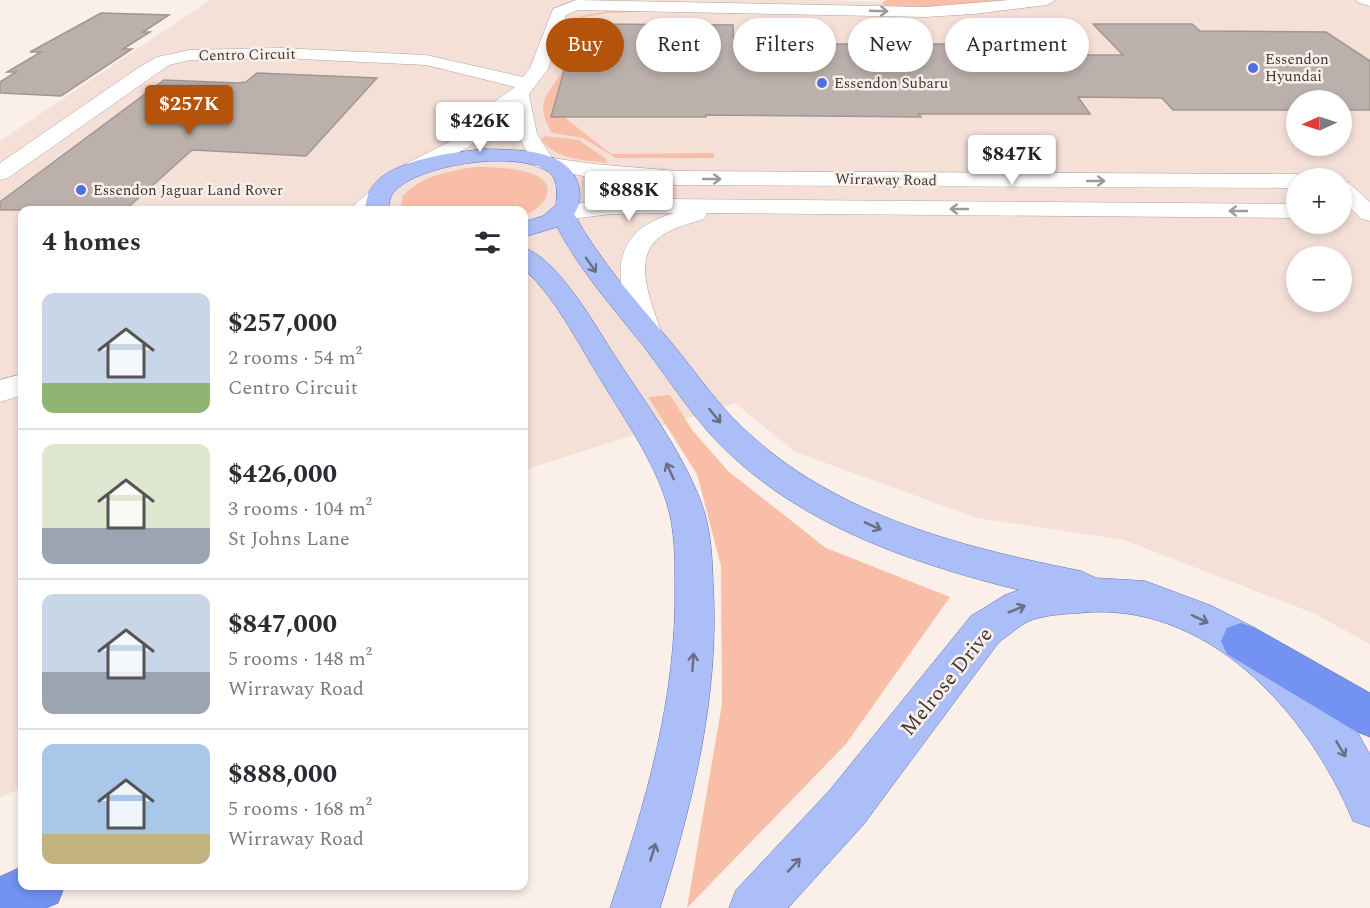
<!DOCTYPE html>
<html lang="en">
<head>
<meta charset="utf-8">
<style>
  :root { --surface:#fff; --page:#f2f2f3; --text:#2b2b33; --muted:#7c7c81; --line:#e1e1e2; --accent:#b45309 }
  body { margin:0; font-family:Spectral,serif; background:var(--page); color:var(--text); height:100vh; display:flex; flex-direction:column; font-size:22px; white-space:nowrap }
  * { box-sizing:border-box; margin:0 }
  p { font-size:20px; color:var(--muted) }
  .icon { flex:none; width:33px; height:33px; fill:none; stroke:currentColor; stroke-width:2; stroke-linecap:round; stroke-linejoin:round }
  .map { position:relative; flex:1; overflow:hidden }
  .details { position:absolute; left:18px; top:206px; width:510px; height:684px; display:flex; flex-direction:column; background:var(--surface); border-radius:12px; box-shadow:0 3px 9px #0003 }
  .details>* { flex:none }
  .guide { position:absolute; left:546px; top:18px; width:570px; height:54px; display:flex; gap:12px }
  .needle { width:39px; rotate:267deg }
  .controls { position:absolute; left:1286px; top:90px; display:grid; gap:12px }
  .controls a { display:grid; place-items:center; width:66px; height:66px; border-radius:50%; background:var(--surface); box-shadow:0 3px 9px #0003; font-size:30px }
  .price { position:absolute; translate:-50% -51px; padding:0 14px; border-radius:6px; background:#fff; color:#222; font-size:20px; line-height:39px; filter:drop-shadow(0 2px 3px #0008) }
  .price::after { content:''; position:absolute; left:50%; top:36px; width:18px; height:14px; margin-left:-9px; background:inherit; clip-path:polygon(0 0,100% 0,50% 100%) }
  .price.current { background:var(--accent); color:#fff }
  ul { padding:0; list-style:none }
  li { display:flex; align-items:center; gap:18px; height:150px; padding:0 24px }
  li+li { border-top:2px solid var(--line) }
  li span { display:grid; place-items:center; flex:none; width:168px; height:120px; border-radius:12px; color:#555 }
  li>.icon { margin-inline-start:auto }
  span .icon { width:72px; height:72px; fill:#fffc; stroke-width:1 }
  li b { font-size:26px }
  h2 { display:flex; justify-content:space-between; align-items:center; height:72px; padding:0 24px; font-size:26px }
  .tag { padding:0 21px; border-radius:27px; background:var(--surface); box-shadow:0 3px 9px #0003; font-size:21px; line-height:54px }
  .tag.current { background:var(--accent); color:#fff }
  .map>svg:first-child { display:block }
  .built { fill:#f5e0d8; fill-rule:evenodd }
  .green { fill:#f9bea7 }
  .building { fill:#bbb0ab; stroke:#a29692; stroke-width:1.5 }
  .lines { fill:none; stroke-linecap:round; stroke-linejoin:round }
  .minor-casing { stroke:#ada19c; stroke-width:1 }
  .major-casing { stroke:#6072b0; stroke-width:1 }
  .highway-casing { stroke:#6072b0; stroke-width:1 }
  .minor { fill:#fff; fill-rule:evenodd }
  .major { fill:#abbef7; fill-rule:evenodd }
  .highway { fill:#7392f1; fill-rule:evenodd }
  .oneway { stroke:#9e9c9a }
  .oneway2 { stroke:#696e83 }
  .poi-dot { fill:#4f6fe3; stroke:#fbefea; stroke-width:2 }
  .labels { text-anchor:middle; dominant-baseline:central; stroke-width:5; stroke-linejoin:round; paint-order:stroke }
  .far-street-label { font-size:15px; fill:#3d3836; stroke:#fbefea }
  .far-poi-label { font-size:15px; fill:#3d3836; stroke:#fbefea; text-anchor:start }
  .near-street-label { font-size:21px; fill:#3d3836; stroke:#fbefea }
</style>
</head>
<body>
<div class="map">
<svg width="1370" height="908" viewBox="0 0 1370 908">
  <rect width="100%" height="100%" fill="#fbefea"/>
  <!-- built -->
  <path class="built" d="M210,0H820L882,2L886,8L1020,0H1370V644L1313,613L1124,540L977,518L795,452L735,403L524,470V210H22V788L0,797V141ZM1296,100H1341V146H1296ZM1296,178H1341V224H1296ZM1296,256H1341V302H1296Z"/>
  <!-- green -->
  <path class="green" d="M887,0H1020L955,7L886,8L882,2Z
    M607,11H654L606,13L584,17L570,71L564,72L551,117H564L611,154L714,153V158H616L583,138L552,133C532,99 550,96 564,67C571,52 573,38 578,22L570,21L582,16Z
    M545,136L579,140L606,159L607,163C585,160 554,160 541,139Z
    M475,167C490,167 555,167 547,194C544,205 533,211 524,216V210H401L402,197C420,176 449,171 475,167Z
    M670,395L693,431L728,471L826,548L950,597L846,744L687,908L722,704L721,566L697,474L648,397Z"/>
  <!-- building -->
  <path class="building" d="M101,13L169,15L143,32H150L123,49H132L61,96L0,93V82L16,72H7L41,52H30Z
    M582,24L733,25L734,44H966L973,55H1123L1093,24H1192L1200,31L1326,32L1370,61V110H1341V100H1296V110H1173L1162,98L1078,97L1090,114H919L921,117L706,115V117H551L564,71H570Z
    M257,73L377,78L306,156L192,150L125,210H0V202L164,80L237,83L246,82Z"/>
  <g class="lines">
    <!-- minor casing -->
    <g class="minor-casing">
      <path id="minor" d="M576,0L925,7L1009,0H1055L1047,5L974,14L925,17L578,10L566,15L548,69L529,94L537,134L552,158L594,164L677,171L1296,174L1305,178H1296V188L677,185L594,178L536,167L517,134L512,108L501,115L469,147L415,175L407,173L404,168L407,163L455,139L487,107L515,87L426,65L280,58L190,60L169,65L8,178L0,180V163L138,68L157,57L190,50L280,48L426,55L523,77L530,68L553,9Z
        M1356,0H1370V6L1359,3Z
        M1341,181L1349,183L1370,202V221L1362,219L1341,200Z
        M376,191L384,193L387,198L375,210H348L368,193Z
        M664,199L1296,204V218L707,213L704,219C690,224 673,227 660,237C630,259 653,306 662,334L658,340L648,343L638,340C631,329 628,314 624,301C613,254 627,227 674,213L611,214L564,220L556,218L552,213L556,208C591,199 628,200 664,199Z
        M22,374V395L0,402V380Z"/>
    </g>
    <!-- major casing -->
    <g class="major-casing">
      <path id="major" d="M485,149C517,150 570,148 579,187C581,197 580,206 574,214C600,261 635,300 670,341C691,366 710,394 733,418C825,513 956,546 1081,571L1096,578L1145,581L1212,606L1255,628L1303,667L1354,726L1370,755V827L1353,821C1308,712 1206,599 1079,613C1063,614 1044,615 1029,621C1019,626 1009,635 999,642L863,825L788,908H729L736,890L829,791L971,616L1005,595L1019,590C907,562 791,522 711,435C687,408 667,377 645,348C614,309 580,271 557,227L524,237V222L543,216L556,205C557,196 558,181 551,174C523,148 416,164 393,193C390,197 389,204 388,210H364C366,204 367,197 369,192C383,160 455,152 485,149Z
        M524,248C555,256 594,323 611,350C643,400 680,447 701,502C711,528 712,556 713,583C720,695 693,802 660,908H610C646,803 677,697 675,585C675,558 675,530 667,504C653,459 625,420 601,380C577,342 557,299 524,269Z"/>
    </g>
    <!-- highway casing -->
    <g class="highway-casing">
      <path id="highway" d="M1241,623L1255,628L1370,693V737L1355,731L1227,654L1221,641L1227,628Z
        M22,867V885H65L58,903L46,908H0V877Z"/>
    </g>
    <!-- minor -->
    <use href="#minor" class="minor"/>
    <!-- major -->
    <use href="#major" class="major"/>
    <!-- highway -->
    <use href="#highway" class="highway"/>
  </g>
  <!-- one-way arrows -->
  <defs><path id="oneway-shaft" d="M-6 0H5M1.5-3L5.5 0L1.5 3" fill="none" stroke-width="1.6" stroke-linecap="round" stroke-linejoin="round" transform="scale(1.5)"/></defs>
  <g class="oneway">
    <use href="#oneway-shaft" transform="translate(879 11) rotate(2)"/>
    <use href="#oneway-shaft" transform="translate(712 179)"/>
    <use href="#oneway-shaft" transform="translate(1096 181)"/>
    <use href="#oneway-shaft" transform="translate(959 209) rotate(-180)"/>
    <use href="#oneway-shaft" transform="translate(1238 211) rotate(-180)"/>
  </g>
  <g class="oneway2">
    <use href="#oneway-shaft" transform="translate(591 265) rotate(55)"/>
    <use href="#oneway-shaft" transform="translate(715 416) rotate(51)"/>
    <use href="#oneway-shaft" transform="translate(670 471) rotate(-115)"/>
    <use href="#oneway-shaft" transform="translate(873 526) rotate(24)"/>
    <use href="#oneway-shaft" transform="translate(1017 609) rotate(-22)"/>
    <use href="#oneway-shaft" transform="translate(1200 619) rotate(25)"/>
    <use href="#oneway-shaft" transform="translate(693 662) rotate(-86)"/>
    <use href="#oneway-shaft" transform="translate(1341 749) rotate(59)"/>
    <use href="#oneway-shaft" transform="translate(653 852) rotate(-73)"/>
    <use href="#oneway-shaft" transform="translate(794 865) rotate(-47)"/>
  </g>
  <!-- markers -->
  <g class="poi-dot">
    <circle cx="1253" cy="68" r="6"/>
    <circle cx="822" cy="83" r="6"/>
    <circle cx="81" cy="190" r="6"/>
  </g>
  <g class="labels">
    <!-- far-street labels -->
    <g class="far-street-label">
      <text transform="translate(247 55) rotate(-1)">Centro Circuit</text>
      <text transform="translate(886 180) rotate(1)">Wirraway Road</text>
    </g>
    <!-- far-poi labels -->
    <g class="far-poi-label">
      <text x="1265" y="59">Essendon<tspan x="1265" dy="17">Hyundai</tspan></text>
      <text x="834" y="83">Essendon Subaru</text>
      <text x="93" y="190">Essendon Jaguar Land Rover</text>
    </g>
    <!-- near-street labels -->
    <g class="near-street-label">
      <text transform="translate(947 682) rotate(-51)">Melrose Drive</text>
    </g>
  </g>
</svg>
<div class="controls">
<a><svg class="needle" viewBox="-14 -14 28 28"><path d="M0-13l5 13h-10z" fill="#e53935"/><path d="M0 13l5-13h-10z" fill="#7c7c81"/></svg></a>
<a>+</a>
<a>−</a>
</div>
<b class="price current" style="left:189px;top:136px">$257K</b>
<b class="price" style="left:480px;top:153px">$426K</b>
<b class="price" style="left:1012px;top:186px">$847K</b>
<b class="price" style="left:629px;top:222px">$888K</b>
<div class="guide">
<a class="tag current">Buy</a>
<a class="tag">Rent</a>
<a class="tag">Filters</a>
<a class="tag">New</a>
<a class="tag">Apartment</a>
</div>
<section class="details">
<h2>4 homes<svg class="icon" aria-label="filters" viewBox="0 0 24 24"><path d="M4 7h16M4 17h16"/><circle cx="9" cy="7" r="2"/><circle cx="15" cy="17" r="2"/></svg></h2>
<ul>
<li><span style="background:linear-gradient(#c9d6e8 75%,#8fb573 0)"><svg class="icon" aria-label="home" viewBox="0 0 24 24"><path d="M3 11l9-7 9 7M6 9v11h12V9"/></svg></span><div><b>$257,000</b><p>2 rooms · 54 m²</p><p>Centro Circuit</p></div></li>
<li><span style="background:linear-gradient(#dfe7d0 70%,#9aa5b1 0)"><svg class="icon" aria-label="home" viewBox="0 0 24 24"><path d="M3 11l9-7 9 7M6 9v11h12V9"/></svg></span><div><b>$426,000</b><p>3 rooms · 104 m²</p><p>St Johns Lane</p></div></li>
<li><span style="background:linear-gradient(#c9d6e8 65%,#9aa5b1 0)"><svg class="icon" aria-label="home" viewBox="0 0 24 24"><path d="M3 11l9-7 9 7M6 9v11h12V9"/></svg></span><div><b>$847,000</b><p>5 rooms · 148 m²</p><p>Wirraway Road</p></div></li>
<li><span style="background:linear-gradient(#a9c7e8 75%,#c2b280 0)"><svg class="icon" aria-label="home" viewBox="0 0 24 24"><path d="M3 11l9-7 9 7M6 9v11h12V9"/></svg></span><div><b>$888,000</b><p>5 rooms · 168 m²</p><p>Wirraway Road</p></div></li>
</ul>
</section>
</div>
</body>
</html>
